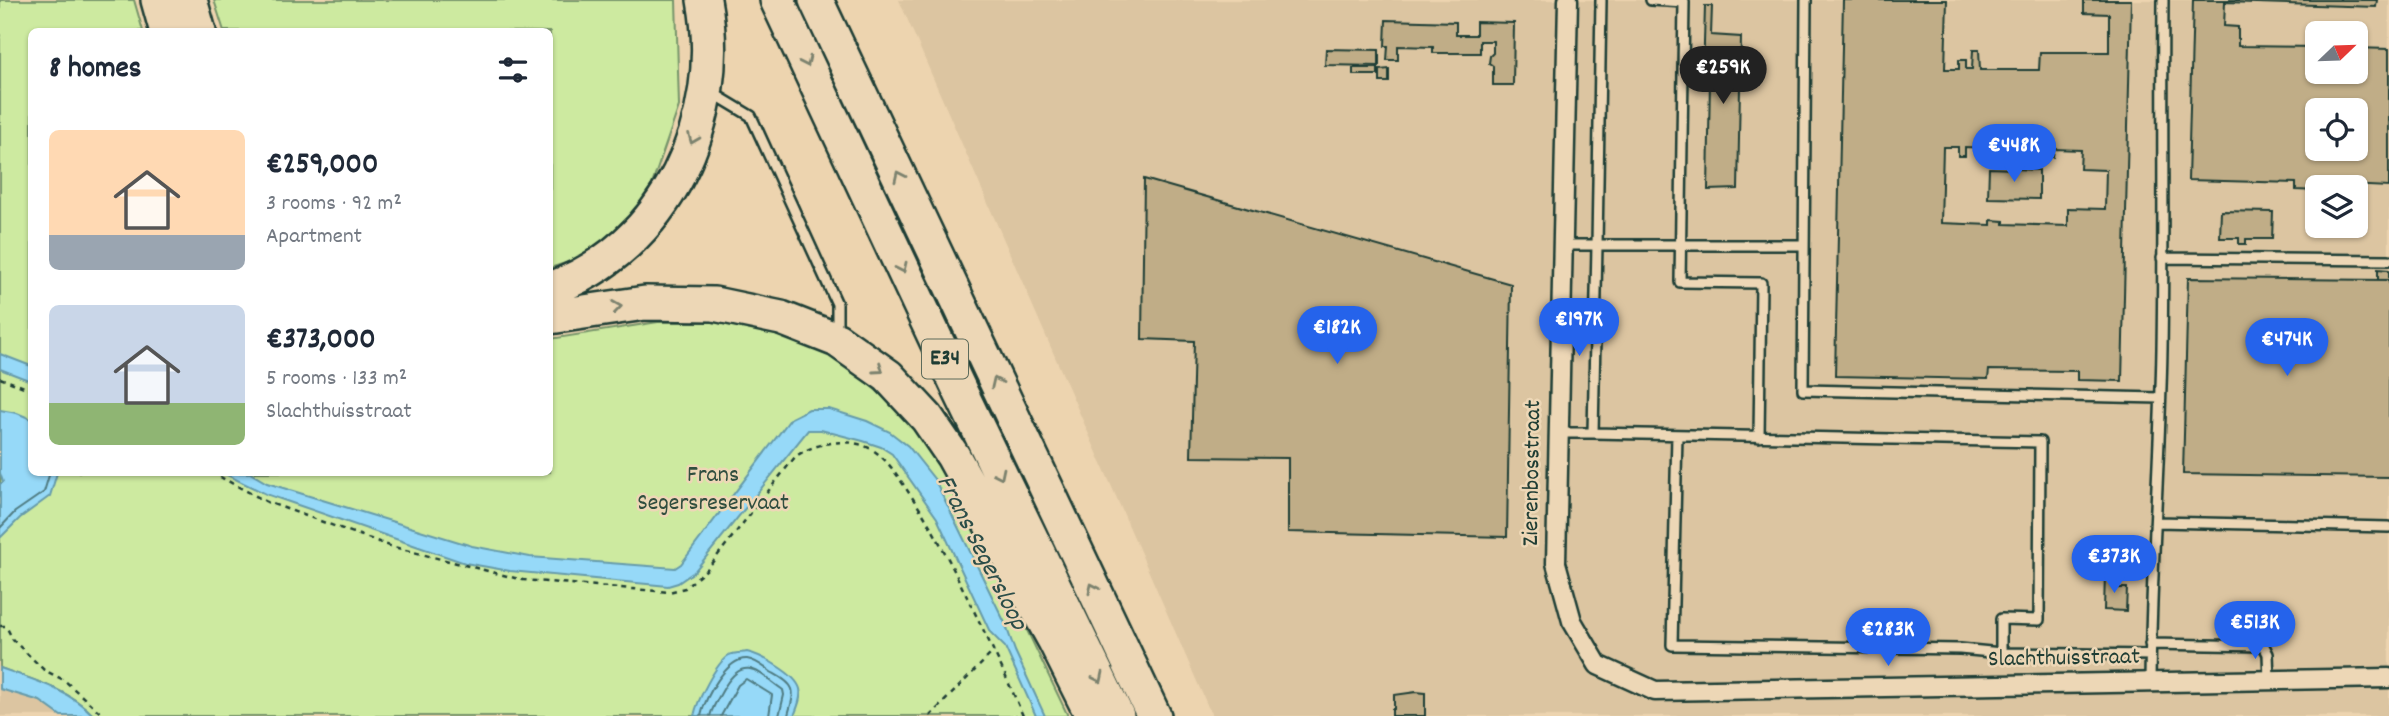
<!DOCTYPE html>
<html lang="en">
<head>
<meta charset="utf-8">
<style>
  :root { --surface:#fff; --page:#f2f2f3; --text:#1f2937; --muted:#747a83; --accent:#2563eb }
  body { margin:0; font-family:Dekko,sans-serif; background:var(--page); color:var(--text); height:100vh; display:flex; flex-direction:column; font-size:26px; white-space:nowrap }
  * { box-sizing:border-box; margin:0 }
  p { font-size:23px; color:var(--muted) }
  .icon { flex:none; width:38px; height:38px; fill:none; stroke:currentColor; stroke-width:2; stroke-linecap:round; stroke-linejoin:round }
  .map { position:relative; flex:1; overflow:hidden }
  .details { position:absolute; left:28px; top:28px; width:525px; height:448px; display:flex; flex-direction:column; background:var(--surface); border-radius:10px; box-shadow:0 2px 5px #0004 }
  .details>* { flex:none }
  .needle { width:46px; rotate:67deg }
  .fabs { position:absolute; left:2305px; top:21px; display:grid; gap:14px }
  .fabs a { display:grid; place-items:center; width:63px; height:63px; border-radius:10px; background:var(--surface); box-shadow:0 2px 5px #0004; font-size:35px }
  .price { position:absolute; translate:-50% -60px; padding:0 16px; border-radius:24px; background:var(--accent); color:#fff; font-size:23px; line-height:46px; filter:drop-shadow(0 2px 4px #0008) }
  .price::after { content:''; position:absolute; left:50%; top:42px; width:21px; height:16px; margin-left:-10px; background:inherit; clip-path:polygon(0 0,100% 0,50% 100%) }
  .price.current { background:#222; color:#fff }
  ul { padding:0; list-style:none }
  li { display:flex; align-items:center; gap:21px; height:175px; padding:0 21px }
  li span { display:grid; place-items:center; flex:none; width:196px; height:140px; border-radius:10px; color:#555 }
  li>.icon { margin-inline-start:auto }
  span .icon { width:84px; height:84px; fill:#fffc; stroke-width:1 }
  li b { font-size:30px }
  h2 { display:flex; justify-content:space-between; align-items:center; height:84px; padding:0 21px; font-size:30px }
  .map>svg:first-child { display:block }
  .built { fill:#dcc5a1; fill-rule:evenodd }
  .green { fill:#cdeaa0; stroke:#76946a; stroke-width:2 }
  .water { fill:#96d9f8; stroke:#669baa; stroke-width:2 }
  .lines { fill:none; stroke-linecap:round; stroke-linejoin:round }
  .shore { stroke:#4f7b82; stroke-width:2 }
  .building { fill:#c0ad87; stroke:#1f3d34; stroke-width:2; fill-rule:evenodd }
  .lane-casing { stroke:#1f3d34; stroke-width:14 }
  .street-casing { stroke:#1f3d34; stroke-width:23 }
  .highway-casing { stroke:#1f3d34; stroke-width:38 }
  .path { stroke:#1f3d34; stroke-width:2.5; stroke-dasharray:5 5; stroke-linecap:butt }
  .lane { stroke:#edd7b6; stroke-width:9 }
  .street { stroke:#edd7b6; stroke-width:18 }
  .highway { stroke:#edd7b6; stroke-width:33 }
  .oneway { stroke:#7c826e }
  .labels { text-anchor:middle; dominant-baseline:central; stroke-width:5; stroke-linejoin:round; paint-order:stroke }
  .shield { fill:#edd7b6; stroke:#5d6b5b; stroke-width:2 }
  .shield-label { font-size:23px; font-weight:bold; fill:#1f3d34 }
  .street-label { font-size:24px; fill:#1f3d34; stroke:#edd7b6 }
  .park-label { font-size:24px; fill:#304e3f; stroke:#edd7b6 }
  .water-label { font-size:26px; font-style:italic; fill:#2b4d48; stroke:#edd7b6 }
</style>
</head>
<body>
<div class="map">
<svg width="2389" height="716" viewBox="0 0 2389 716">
  <rect width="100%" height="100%" fill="#edd4af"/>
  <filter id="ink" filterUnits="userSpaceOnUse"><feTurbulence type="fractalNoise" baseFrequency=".0143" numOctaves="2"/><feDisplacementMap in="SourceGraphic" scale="14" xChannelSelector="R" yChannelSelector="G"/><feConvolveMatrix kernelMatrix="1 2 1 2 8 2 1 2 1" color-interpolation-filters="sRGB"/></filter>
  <g filter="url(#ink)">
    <!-- built -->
    <path class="built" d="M899,0H2389V716H1212ZM2317,33H2356V72H2317ZM2317,110H2356V149H2317ZM2317,187H2356V226H2317Z
      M0,689L40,701L61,716H0Z"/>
    <!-- green -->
    <path class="green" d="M0,0H134L143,31L32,32V472H550V339L658,322H713L760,330L813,347L850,367L917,427L982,536L1068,716H94C70,690 32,679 0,668Z
      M214,0H676L679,106L648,196L617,231L581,258L550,268V32L224,31Z"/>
    <!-- water -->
    <path class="water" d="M0,354L31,366V381L0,369Z
      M809,409H829L867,421L890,432L908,446L935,480L1005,623L1015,651L1045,716H1036L1005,647L990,632L937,518L892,454L881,447L863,441L821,430H808L694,572L678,583L668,586L510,571L465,563L266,494L223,473H250L267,483L472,546L530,557L675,568L681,564L791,418Z
      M0,410L17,413L31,419L32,472L57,473L50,496L20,518L0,538V484L3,482L0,473Z
      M747,652C761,655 796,674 800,689C802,698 797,708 794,716H694C697,701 716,663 729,655C733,653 742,653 747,652Z
      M0,668C32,679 70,690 94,716H61L40,701L0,689Z"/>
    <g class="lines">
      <!-- shore -->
      <path class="shore" d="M0,528L15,512L44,492L50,472
        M701,716C705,698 726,658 747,659C756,660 764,667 771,672C778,676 789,681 792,689C795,698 789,708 788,716
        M710,716C713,706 720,695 725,686C745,654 759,673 783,690L784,695L779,716
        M721,716L738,685L746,679L772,695L769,716"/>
    </g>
    <!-- building -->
    <path class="building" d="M1843,0H1947L1945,69H1959V60H1966V69H1972L1973,50H1979L1980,70H2039L2040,52H2109V14L2084,13V0H2131L2122,381L2077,380V371L1989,370L1988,379L1835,376ZM1943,147H1958V156H1965V147L2046,150V157H2053L2054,149L2081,150L2080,169L2106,170L2105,209L2068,208V226L2004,224V221L1991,220V225L1941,223Z
      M2193,0H2377L2376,7L2225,2L2224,26L2238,27V46L2317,47V72H2356V48L2389,49V187L2347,185V187H2317V191L2296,190V183L2188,180ZM2317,110H2356V149H2317Z
      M1705,6H1712L1711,35L1741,37L1738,189L1708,190L1710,81L1703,80Z
      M1386,20L1456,22V35H1476V22L1514,23L1513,85H1493V66L1489,63L1490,56L1493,53V41H1480V53H1433V47L1398,46V60H1387L1388,46H1385Z
      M1326,49L1379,50V66L1325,65Z
      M1353,68H1378V75H1353Z
      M1389,69V82H1380V70Z
      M1989,168L2039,170V199L1988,198Z
      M1144,179L1511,284L1507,537L1288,532V458L1191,457L1194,341L1142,339Z
      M2221,211L2273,212L2272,239H2246V244H2239V238H2220Z
      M2378,269L2389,270V280H2378Z
      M2188,278L2389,280V477L2183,474Z
      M2105,574H2116L2115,588H2127L2126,611L2104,610Z
      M1416,692L1425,693V716H1392V709H1394V695Z"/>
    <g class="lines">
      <!-- lane casing -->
      <g class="lane-casing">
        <path id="lane" d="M1651,0L1684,2L1680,282L1761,283L1759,437
          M1806,0L1803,390L2160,398
          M711,92L751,116L837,304V334
          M1563,245H1597L1601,0
          M1804,245H1597L1593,433L2040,442L2039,620L2001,619V653L2150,655
          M2162,258L2389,260
          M1559,433H1593
          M1677,435L1672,645L1960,649L2001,653
          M2157,522L2389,527
          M2150,644L2264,646L2268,654L2269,680
          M2150,682C2151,571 2160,460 2162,349C2164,233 2162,116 2163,0"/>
      </g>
      <!-- street casing -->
      <g class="street-casing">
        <path id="street" d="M1568,0L1556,563L1572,621L1598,665L1655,691L2389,678"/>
      </g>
      <!-- highway casing -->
      <g class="highway-casing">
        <path id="highway" d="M158,0L167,32
          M190,0L199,32
          M777,0L961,393L1117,716
          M816,0L1154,716
          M550,289C667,248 726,118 704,0
          M550,317L645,303L714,304L781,318L837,340L888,376L927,418L953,456L1055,641L1087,705"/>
      </g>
      <!-- path -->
      <path class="path" d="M0,378L32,390
        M211,472L267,502L390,546L523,580L669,592L685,588L707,569L795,457C813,443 849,436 871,449C887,458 899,478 909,493C932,525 949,560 966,595C986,635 1006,675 1023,716
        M0,626H6L13,640L44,670L64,680L104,716
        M930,716L994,651"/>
      <!-- lane -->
      <use href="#lane" class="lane"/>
      <!-- street -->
      <use href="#street" class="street"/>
      <!-- highway -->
      <use href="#highway" class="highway"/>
    </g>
    <!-- one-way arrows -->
    <defs><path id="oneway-chevron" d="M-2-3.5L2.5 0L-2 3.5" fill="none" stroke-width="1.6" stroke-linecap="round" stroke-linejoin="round" transform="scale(1.75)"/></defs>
    <g class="oneway">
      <use href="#oneway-chevron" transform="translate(806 62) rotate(65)"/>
      <use href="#oneway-chevron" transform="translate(693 139) rotate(112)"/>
      <use href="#oneway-chevron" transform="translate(899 176) rotate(-115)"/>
      <use href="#oneway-chevron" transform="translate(902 268) rotate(65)"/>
      <use href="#oneway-chevron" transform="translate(617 307) rotate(-8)"/>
      <use href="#oneway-chevron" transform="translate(879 369) rotate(35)"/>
      <use href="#oneway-chevron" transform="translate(996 382) rotate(-115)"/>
      <use href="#oneway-chevron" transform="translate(1000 474) rotate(64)"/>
      <use href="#oneway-chevron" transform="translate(1093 588) rotate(-115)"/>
      <use href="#oneway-chevron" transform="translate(1099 678) rotate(64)"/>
    </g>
  </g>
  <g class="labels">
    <!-- shield labels -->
    <rect class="shield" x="922" y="339.5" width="46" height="39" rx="5"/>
    <g class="shield-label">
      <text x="945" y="359">E34</text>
    </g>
    <!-- street labels -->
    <g class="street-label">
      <text transform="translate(1533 473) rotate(-89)">Zierenbosstraat</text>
      <text transform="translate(2064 659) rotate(-1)">Slachthuisstraat</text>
    </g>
    <!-- park labels -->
    <g class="park-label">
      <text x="713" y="476">Frans<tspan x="713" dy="28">Segersreservaat</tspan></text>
    </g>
    <!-- water labels -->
    <g class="water-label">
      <text transform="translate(981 553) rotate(63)">Frans Segersloop</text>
    </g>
  </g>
</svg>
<div class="fabs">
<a><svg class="needle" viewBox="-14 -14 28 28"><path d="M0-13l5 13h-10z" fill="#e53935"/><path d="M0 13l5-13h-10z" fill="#747a83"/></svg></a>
<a><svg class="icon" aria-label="locate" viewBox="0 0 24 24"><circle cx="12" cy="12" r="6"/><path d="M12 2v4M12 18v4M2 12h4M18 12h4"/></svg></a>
<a><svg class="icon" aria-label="layers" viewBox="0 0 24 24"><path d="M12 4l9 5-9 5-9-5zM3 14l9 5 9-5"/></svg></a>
</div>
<b class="price current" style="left:1723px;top:106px">€259K</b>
<b class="price" style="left:2014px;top:184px">€448K</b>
<b class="price" style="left:1579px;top:358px">€197K</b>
<b class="price" style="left:1337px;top:366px">€182K</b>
<b class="price" style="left:2287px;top:378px">€474K</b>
<b class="price" style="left:2114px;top:595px">€373K</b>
<b class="price" style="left:2255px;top:661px">€513K</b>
<b class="price" style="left:1888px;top:668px">€283K</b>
<section class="details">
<h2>8 homes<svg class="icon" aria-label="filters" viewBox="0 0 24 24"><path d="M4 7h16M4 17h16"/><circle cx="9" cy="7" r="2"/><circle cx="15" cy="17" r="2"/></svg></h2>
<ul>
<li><span style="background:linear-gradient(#ffd9b3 75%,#9aa5b1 0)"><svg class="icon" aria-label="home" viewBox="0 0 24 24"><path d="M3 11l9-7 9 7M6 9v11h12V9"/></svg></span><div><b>€259,000</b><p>3 rooms · 92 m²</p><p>Apartment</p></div></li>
<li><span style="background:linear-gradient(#c9d6e8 70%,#8fb573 0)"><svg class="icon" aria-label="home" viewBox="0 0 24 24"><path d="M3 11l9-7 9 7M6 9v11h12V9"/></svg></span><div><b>€373,000</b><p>5 rooms · 133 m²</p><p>Slachthuisstraat</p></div></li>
</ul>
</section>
</div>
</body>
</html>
